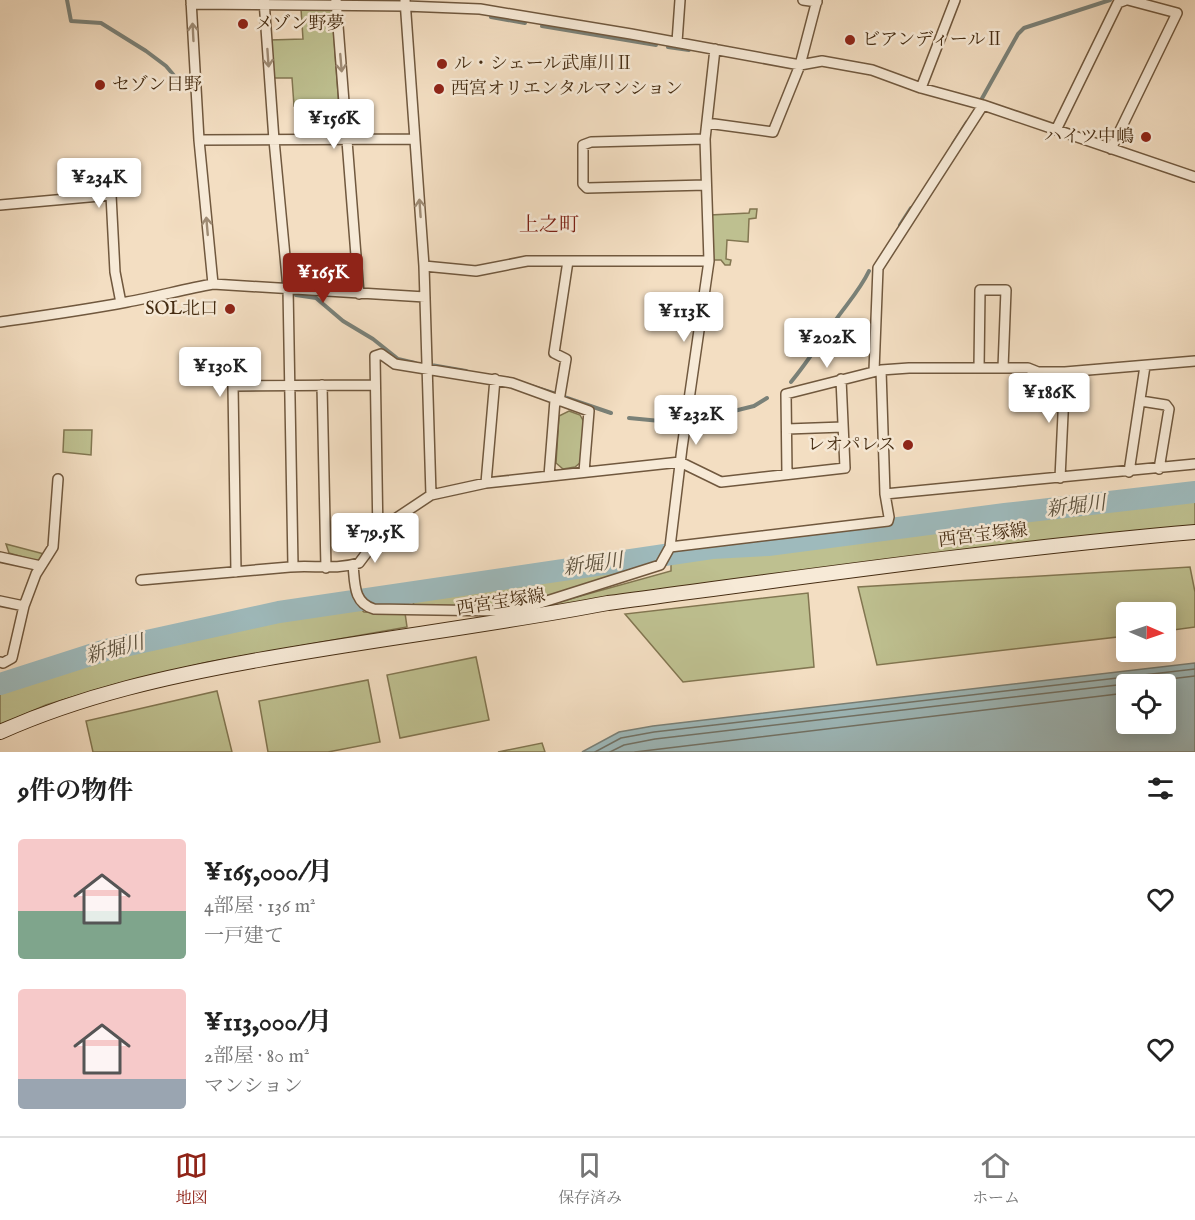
<!DOCTYPE html>
<html lang="ja">
<head>
<meta charset="utf-8">
<style>
  :root { --surface:#fff; --page:#f6f6f6; --text:#222; --muted:#767676; --line:#e0e0e0; --accent:#8f2418 }
  body { margin:0; font-family:"IM FELL English","Noto Serif JP",serif; background:var(--page); color:var(--text); height:100vh; display:flex; flex-direction:column; font-size:22px; white-space:nowrap }
  * { box-sizing:border-box; margin:0 }
  p { font-size:20px; color:var(--muted) }
  .icon { flex:none; width:33px; height:33px; fill:none; stroke:currentColor; stroke-width:2; stroke-linecap:round; stroke-linejoin:round }
  .map { position:relative; height:752px; overflow:hidden }
  .side { display:flex; flex-direction:column; background:var(--surface); flex:1 }
  .side>* { flex:none }
  .needle { width:39px; rotate:92deg }
  .controls { position:absolute; left:1116px; top:602px; display:grid; gap:12px }
  .controls a { display:grid; place-items:center; width:60px; height:60px; border-radius:6px; background:var(--surface); box-shadow:0 3px 15px #0003; font-size:30px }
  .price { position:absolute; translate:-50% -51px; padding:0 14px; border-radius:6px; background:#fff; color:#222; font-size:20px; line-height:39px; filter:drop-shadow(0 2px 3px #0008) }
  .price::after { content:''; position:absolute; left:50%; top:36px; width:18px; height:14px; margin-left:-9px; background:inherit; clip-path:polygon(0 0,100% 0,50% 100%) }
  .price.on { background:var(--accent); color:#fff }
  ul { padding:0; list-style:none }
  li { display:flex; align-items:center; gap:18px; height:150px; padding:0 18px }
  li span { display:grid; place-items:center; flex:none; width:168px; height:120px; border-radius:6px; color:#555 }
  li>.icon { margin-inline-start:auto }
  span .icon { width:72px; height:72px; fill:#fffc; stroke-width:1 }
  li b { font-size:26px }
  h2 { display:flex; justify-content:space-between; align-items:center; height:72px; padding:0 18px; font-size:26px }
  .tab-bar { display:flex; justify-content:space-around; align-items:center; height:84px; border-top:2px solid var(--line); background:var(--surface); font-size:16px; color:var(--muted) }
  .tab-bar a { display:grid; justify-items:center; gap:3px }
  .tab-bar .on { color:var(--accent) }
  .map>svg:first-child { display:block }
  .green { fill:#bec090; stroke:#827651; stroke-width:1.5 }
  .water { fill:#9ebabc; stroke:#7a8178; stroke-width:1.5; fill-rule:evenodd }
  .lines { fill:none; stroke-linecap:round; stroke-linejoin:round }
  .shore { stroke:#727367; stroke-width:1.5 }
  .stream { stroke:#7a8178; stroke-width:4 }
  .river { stroke:#9ebabc; stroke-width:22 }
  .minor-casing { stroke:#70583e; stroke-width:12 }
  .secondary-casing { stroke:#452c12; stroke-width:16 }
  .minor { stroke:#f7ead7; stroke-width:9 }
  .secondary { stroke:#f7ead7; stroke-width:14 }
  .oneway { stroke:#9e8b74 }
  .poi-dot { fill:#8f2418; stroke:#f7ead7; stroke-width:2 }
  .labels { text-anchor:middle; dominant-baseline:central; stroke-width:5; stroke-linejoin:round; paint-order:stroke }
  .poi-label { font-size:18px; fill:#452c12; stroke:#f7ead7; text-anchor:start }
  .street-label { font-size:18px; fill:#452c12; stroke:#f7ead7 }
  .neighbourhood-label { font-size:20px; fill:#7a1f14; stroke:#f7ead7 }
  .water-label { font-size:20px; font-style:italic; fill:#5b503c; stroke:#f7ead7 }
</style>
</head>
<body>
<div class="map">
<svg width="1195" height="752" viewBox="0 0 1195 752">
  <rect width="100%" height="100%" fill="#f3dec2"/>
  <filter id="stains"><feTurbulence type="fractalNoise" baseFrequency=".00333" numOctaves="4"/><feColorMatrix values="0 0 0 0 .2 0 0 0 0 .09 0 0 0 0 .02 0 0 0 .5 -.17"/></filter>
  <radialGradient id="worn" r=".72"><stop offset=".6" stop-color="#630" stop-opacity="0"/><stop offset="1" stop-color="#630" stop-opacity=".3"/></radialGradient>
  <!-- green -->
  <path class="green" d="M301,9H330L332,11L339,107L294,106L292,78H272L270,40L303,39Z
    M750,209H757L756,218L749,219L748,242L727,240L726,259L731,260L730,265H725L721,260H711L710,215L749,213Z
    M569,411L580,415L584,422L581,462L575,467L563,469L556,463L559,416Z
    M64,430H92L91,455L63,452Z
    M1195,499V526L549,609L548,605L671,571V561L720,553Z
    M6,544L44,554L40,562L9,553Z
    M656,559V564L529,603L505,607L504,604H496V609L414,605L412,600L506,587Z
    M1190,567L1195,592V627L1166,631V612H1126V636L877,665L858,587Z
    M808,593L814,667L683,682L625,614Z
    M356,605L364,612L405,613L407,627L208,662L116,684L46,705L0,725V676L83,648L242,627Z
    M476,657L489,720L400,738L387,675Z
    M368,680L380,742L328,752H268L259,701Z
    M217,691L232,752H93L86,721Z
    M542,743L545,752H498Z"/>
  <!-- water -->
  <path class="water" d="M1195,663V752H582L619,732L653,726ZM1126,684H1166V723H1126Z"/>
  <g class="lines">
    <!-- shore -->
    <path class="shore" d="M1127,684L1195,676
      M595,752L621,738L654,732L1195,669
      M610,752L624,745L655,739L1126,684
      M635,752L1126,693"/>
    <!-- stream -->
    <path class="stream" d="M67,0L71,21L101,23L146,51L166,66L182,85
      M491,17L525,23
      M542,26L656,45
      M668,47L689,50
      M980,102L1018,34L1024,28L1110,0
      M953,144L967,122
      M900,225L911,208
      M296,295L316,298L343,321L373,339L398,359L415,363
      M431,361V365L466,371
      M506,378L556,394
      M791,382C807,363 820,342 835,321C846,305 860,290 869,271
      M564,397L611,413
      M629,418L681,423
      M689,425L690,422L754,406L767,398
      M672,554L673,551"/>
    <!-- river -->
    <path class="river" d="M0,684L106,650L279,612L712,548L768,545L1005,514L1195,492"/>
    <!-- minor casing -->
    <g class="minor-casing">
      <path id="minor" d="M191,0L199,140L213,284
        M264,0L274,140L288,288L293,566
        M336,0L359,294
        M405,0L424,266L431,495
        M803,0L817,2
        M191,4L405,6L480,9L631,34L800,65L822,61L872,70L921,88L983,105L1195,177
        M677,42L680,0
        M921,88L955,0
        M707,123L773,132L800,65L817,0
        M1056,130L1118,3L1126,0
        M705,139L591,142L583,145V184L587,188L706,185
        M199,140L415,139
        M1111,149L1177,13L1128,0
        M0,205L111,195L115,272L121,303
        M424,266L476,271L527,261H709
        M0,322C42,316 85,310 127,302C156,297 184,289 213,284L425,297
        M979,368L980,290H1006L1003,368
        M881,370L885,494L1195,464
        M874,371L878,268L983,105
        M322,385L326,568
        M559,401L566,359L554,353L568,261
        M1141,401L1166,405L1169,409L1159,469
        M787,429L843,427
        M1129,472L1145,366
        M787,474L786,394L881,370L909,368H1028L1038,372H1065L1195,361
        M549,476L555,400
        M1060,478L1065,372
        M486,483L495,379
        M378,537L375,356L381,354L395,364L512,383L589,411L584,472
        M670,547L888,521L889,517L885,494
        M0,557L41,566
        M353,565C355,583 353,603 374,609L500,611L531,606L660,565L670,547L682,448L709,261L705,139L715,49
        M236,572L233,386L375,385
        M141,580C191,576 240,571 290,567C313,565 336,570 359,563L389,523L431,495L486,483L680,462L721,482L845,468L841,379
        M0,601L24,606
        M0,662L3,663L12,658L24,606L36,574L53,547L58,479"/>
    </g>
    <!-- secondary casing -->
    <g class="secondary-casing">
      <path id="secondary" d="M0,732C83,695 169,676 258,660C374,639 492,625 608,603C803,577 999,549 1195,532"/>
    </g>
    <!-- minor -->
    <use href="#minor" class="minor"/>
    <!-- secondary -->
    <use href="#secondary" class="secondary"/>
  </g>
  <!-- one-way arrows -->
  <defs><path id="oneway-shaft" d="M-6 0H5M1.5-3L5.5 0L1.5 3" fill="none" stroke-width="1.6" stroke-linecap="round" stroke-linejoin="round" transform="scale(1.5)"/></defs>
  <g class="oneway">
    <use href="#oneway-shaft" transform="translate(193 32) rotate(-93)"/>
    <use href="#oneway-shaft" transform="translate(268 58) rotate(86)"/>
    <use href="#oneway-shaft" transform="translate(341 63) rotate(85)"/>
    <use href="#oneway-shaft" transform="translate(420 208) rotate(-94)"/>
    <use href="#oneway-shaft" transform="translate(207 226) rotate(-95)"/>
  </g>
  <!-- markers -->
  <g class="poi-dot">
    <circle cx="243" cy="24" r="6"/>
    <circle cx="850" cy="40" r="6"/>
    <circle cx="442" cy="64" r="6"/>
    <circle cx="100" cy="85" r="6"/>
    <circle cx="439" cy="89" r="6"/>
    <circle cx="1146" cy="137" r="6"/>
    <circle cx="230" cy="309" r="6"/>
    <circle cx="908" cy="445" r="6"/>
  </g>
  <g class="labels">
    <!-- poi labels -->
    <g class="poi-label">
      <text x="255" y="24">メゾン野夢</text>
      <text x="862" y="40">ビアンディールⅡ</text>
      <text x="454" y="64">ル・シェール武庫川Ⅱ</text>
      <text x="112" y="85">セゾン日野</text>
      <text x="451" y="89">西宮オリエンタルマンション</text>
      <text x="1134" y="137" text-anchor="end">ハイツ中嶋</text>
      <text x="218" y="309" text-anchor="end">SOL北口</text>
      <text x="896" y="445" text-anchor="end">レオパレス</text>
    </g>
    <!-- street labels -->
    <g class="street-label">
      <text transform="translate(983 536) rotate(-7)">西宮宝塚線</text>
      <text transform="translate(501 603) rotate(-9)">西宮宝塚線</text>
    </g>
    <!-- neighbourhood labels -->
    <g class="neighbourhood-label">
      <text x="549" y="225">上之町</text>
    </g>
    <!-- water labels -->
    <g class="water-label">
      <text transform="translate(1076 507) rotate(-7)">新堀川</text>
      <text transform="translate(593 565) rotate(-8)">新堀川</text>
      <text transform="translate(115 650) rotate(-15)">新堀川</text>
    </g>
  </g>
  <rect width="100%" height="100%" filter="url(#stains)"/>
  <rect width="100%" height="100%" fill="url(#worn)"/>
</svg>
<div class="controls">
<a><svg class="needle" viewBox="-14 -14 28 28"><path d="M0-13l5 13h-10z" fill="#e53935"/><path d="M0 13l5-13h-10z" fill="#767676"/></svg></a>
<a><svg class="icon" aria-label="locate" viewBox="0 0 24 24"><circle cx="12" cy="12" r="6"/><path d="M12 2v4M12 18v4M2 12h4M18 12h4"/></svg></a>
</div>
<b class="price" style="left:334px;top:150px">¥156K</b>
<b class="price" style="left:99px;top:209px">¥234K</b>
<b class="price on" style="left:323px;top:304px">¥165K</b>
<b class="price" style="left:684px;top:343px">¥113K</b>
<b class="price" style="left:827px;top:369px">¥202K</b>
<b class="price" style="left:220px;top:398px">¥130K</b>
<b class="price" style="left:1049px;top:424px">¥186K</b>
<b class="price" style="left:696px;top:446px">¥232K</b>
<b class="price" style="left:375px;top:564px">¥79.5K</b>
</div>
<section class="side">
<h2>9件の物件<svg class="icon" aria-label="filters" viewBox="0 0 24 24"><path d="M4 7h16M4 17h16"/><circle cx="9" cy="7" r="2"/><circle cx="15" cy="17" r="2"/></svg></h2>
<ul>
<li><span style="background:linear-gradient(#f6c9c9 60%,#7fa58c 0)"><svg class="icon" aria-label="home" viewBox="0 0 24 24"><path d="M3 11l9-7 9 7M6 9v11h12V9"/></svg></span><div><b>¥165,000/月</b><p>4部屋 · 136 m²</p><p>一戸建て</p></div><svg class="icon" aria-label="heart" viewBox="0 0 24 24"><path d="M12 20l-8-8c-3-5 5-10 8-4 3-6 11-1 8 4z"/></svg></li>
<li><span style="background:linear-gradient(#f6c9c9 75%,#9aa5b1 0)"><svg class="icon" aria-label="home" viewBox="0 0 24 24"><path d="M3 11l9-7 9 7M6 9v11h12V9"/></svg></span><div><b>¥113,000/月</b><p>2部屋 · 80 m²</p><p>マンション</p></div><svg class="icon" aria-label="heart" viewBox="0 0 24 24"><path d="M12 20l-8-8c-3-5 5-10 8-4 3-6 11-1 8 4z"/></svg></li>
</ul>
</section>
<nav class="tab-bar">
<a class="on"><svg class="icon" aria-label="map" viewBox="0 0 24 24"><path d="M3 6l6-2 6 2 6-2v14l-6 2-6-2-6 2zM9 4v14M15 6v14"/></svg>地図</a>
<a><svg class="icon" aria-label="saved" viewBox="0 0 24 24"><path d="M7 4h10v16l-5-4-5 4z"/></svg>保存済み</a>
<a><svg class="icon" aria-label="home" viewBox="0 0 24 24"><path d="M3 11l9-7 9 7M6 9v11h12V9"/></svg>ホーム</a>
</nav>
</body>
</html>
